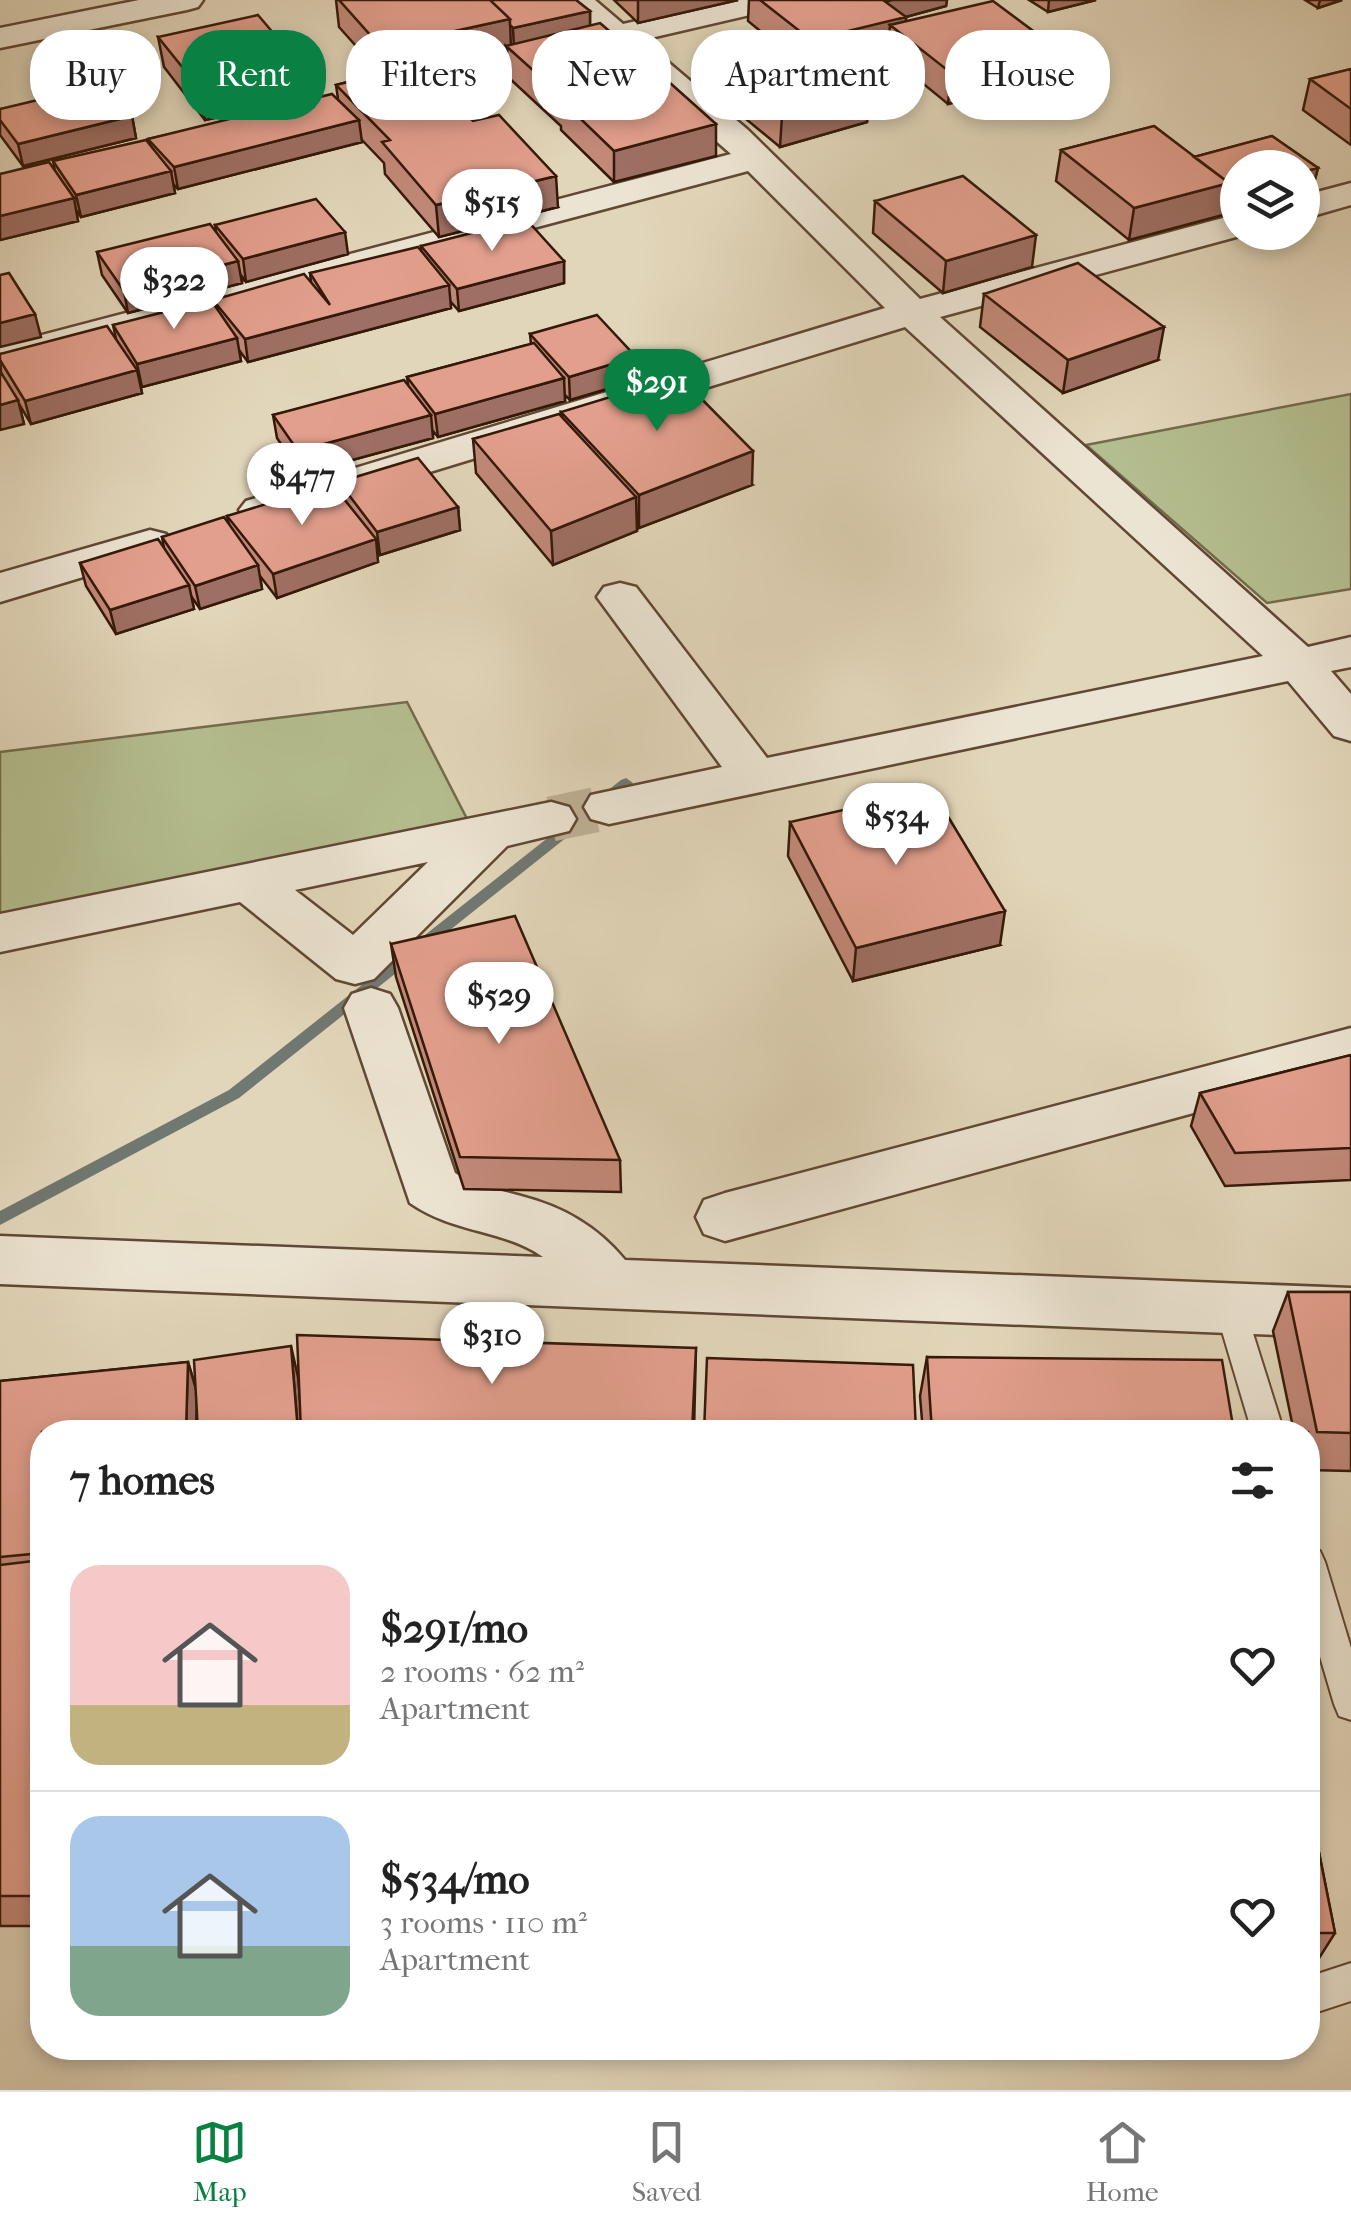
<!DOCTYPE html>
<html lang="en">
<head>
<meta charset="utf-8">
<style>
  :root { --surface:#fff; --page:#f2f2f2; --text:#222; --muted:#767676; --line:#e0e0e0; --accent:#0b8043 }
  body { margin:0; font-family:"IM FELL French Canon",serif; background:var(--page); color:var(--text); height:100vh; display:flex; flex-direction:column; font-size:38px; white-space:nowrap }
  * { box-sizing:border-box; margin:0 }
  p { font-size:32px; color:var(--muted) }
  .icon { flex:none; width:55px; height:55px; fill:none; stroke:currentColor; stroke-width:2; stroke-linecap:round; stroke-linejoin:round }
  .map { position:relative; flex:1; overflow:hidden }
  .side { position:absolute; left:30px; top:1420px; width:1290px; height:640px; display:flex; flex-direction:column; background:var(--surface); border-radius:40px; box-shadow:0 5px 15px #0003 }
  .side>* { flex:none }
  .hud { position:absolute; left:30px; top:30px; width:1292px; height:90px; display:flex; gap:20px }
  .fabs { position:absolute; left:1220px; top:150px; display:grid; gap:20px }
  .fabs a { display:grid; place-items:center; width:100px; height:100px; border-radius:50%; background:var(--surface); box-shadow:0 5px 15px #0003; font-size:50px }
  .price { position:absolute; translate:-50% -85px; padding:0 22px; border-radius:35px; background:#fff; color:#222; font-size:32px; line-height:65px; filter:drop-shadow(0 2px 5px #0008) }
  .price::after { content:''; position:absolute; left:50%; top:60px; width:30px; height:22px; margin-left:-15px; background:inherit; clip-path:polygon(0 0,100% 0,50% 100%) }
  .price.active { background:var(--accent); color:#fff }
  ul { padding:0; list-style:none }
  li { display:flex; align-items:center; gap:30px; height:250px; padding:0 40px }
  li+li { border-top:2px solid var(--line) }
  li span { display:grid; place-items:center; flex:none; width:280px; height:200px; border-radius:30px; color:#555 }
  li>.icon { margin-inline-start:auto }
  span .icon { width:120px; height:120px; fill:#fffc; stroke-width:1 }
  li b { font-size:42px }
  h2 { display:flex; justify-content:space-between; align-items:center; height:120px; padding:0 40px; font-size:42px }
  .chip { padding:0 35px; border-radius:40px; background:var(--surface); box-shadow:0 5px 15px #0003; font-size:35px; line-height:90px }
  .chip.active { background:var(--accent); color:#fff }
  .tab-bar { display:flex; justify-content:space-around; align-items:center; height:140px; border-top:2px solid var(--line); background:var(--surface); font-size:28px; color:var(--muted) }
  .tab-bar a { display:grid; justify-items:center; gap:5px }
  .tab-bar .active { color:var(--accent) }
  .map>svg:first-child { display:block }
  .green { fill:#b4bd8f; stroke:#746b4c; stroke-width:2.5 }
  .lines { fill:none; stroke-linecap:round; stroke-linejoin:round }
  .stream { fill:#707872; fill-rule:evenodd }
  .street-tunnel { stroke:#bfb096; stroke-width:45; stroke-dasharray:45 22; stroke-linecap:butt }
  .lane-casing { stroke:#604834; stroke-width:4 }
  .street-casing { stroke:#604834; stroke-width:5 }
  .lane { fill:#ece4d2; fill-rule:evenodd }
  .street { fill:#ece4d2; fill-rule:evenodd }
  .wall { fill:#c28979; stroke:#351908; stroke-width:2.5 }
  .shaded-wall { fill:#9e6f63; stroke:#351908; stroke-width:2.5 }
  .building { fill:#e29f8d; stroke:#351908; stroke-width:2.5 }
</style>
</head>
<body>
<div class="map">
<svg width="1351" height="2090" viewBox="0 0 1351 2090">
  <rect width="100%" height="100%" fill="#e2d6ba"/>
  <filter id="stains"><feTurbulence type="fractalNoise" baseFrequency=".002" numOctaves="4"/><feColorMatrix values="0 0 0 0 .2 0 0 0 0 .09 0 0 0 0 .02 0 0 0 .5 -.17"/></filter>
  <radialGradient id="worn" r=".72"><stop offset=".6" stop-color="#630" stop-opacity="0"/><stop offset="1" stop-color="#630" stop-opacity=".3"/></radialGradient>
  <!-- green -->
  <path class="green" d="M1351,394V589L1267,603L1086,445Z
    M407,702L482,848L0,933V752Z"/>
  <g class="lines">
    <!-- stream -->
    <path class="stream" d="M626,778L633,783L631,786L239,1098L0,1225V1211L229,1090L621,780Z"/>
    <!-- street-tunnel -->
    <path class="street-tunnel" d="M551,819L609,807"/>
    <!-- lane casing -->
    <g class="lane-casing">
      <path id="lane" d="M1231,1298L1242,1302L1246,1311L1284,1432H1252L1216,1311L1220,1302Z
        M1308,1547L1320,1551L1325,1562L1351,1648V1720L1339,1716L1334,1704L1308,1616Z
        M1351,1963V2001L1308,2015V1977Z"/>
    </g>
    <!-- street casing -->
    <g class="street-casing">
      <path id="street" d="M139,0H203L198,7L187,10L0,48V28Z
        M559,0H595L623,24L730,0H789L784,7L642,40L748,130L920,299L1238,214V232L1251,233L940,317L1308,647L1351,637V667L1331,671L1351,694V741L1334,736L1288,681L609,824L591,819L584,807L591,795L722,767L597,597L604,587L620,583L636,587L767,758L1263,656L905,327L276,519L261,523L246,519L239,510L246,501L885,308L748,171L0,370V346L731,154L610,48L362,113L350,110L345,103L350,96L592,32Z
        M1351,183V205L1302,219V196Z
        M150,530L166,534L172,543L166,552L0,602V573Z
        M551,802L569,807L576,819L569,831L507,846L374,979L355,984L336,979L240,902L0,952V914ZM428,862L353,935L295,890Z
        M371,988L390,994L398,1008L455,1173C476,1187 497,1189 521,1196C563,1207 597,1226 625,1260L1351,1288V1338L0,1284V1236L543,1257C503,1229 455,1234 410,1203L344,1008L352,994Z
        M1351,1028V1070L725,1241L704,1234L696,1217L704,1200L725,1193Z"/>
    </g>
    <!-- lane -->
    <use href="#lane" class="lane"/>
    <!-- street -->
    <use href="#street" class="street"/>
  </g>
  <!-- wall -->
  <path class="wall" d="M336,0H576L590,11V26L658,73V75L716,156L614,182L561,130V126L508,77L507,51L420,70L558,207L439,237L385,174L384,163L361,139L362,142L178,189L173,184L175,193L81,217L76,210L78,221L0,240V174L55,171L53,161L149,143L148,139L338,99L336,85L381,74L339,27Z
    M614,0H738L638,23Z
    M749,0H947L946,6L906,17V21L1052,78L948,104L888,55V51L835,65L869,91L867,122L780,147L718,96V65L781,48L748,21Z
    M1029,0H1096L1048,12Z
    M1305,0H1342L1318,8Z
    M158,37L306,98L205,120L164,67Z
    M1351,69V145L1303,110L1310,79Z
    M0,109L132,116L136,138L23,166L0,135Z
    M1154,126L1194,157L1272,136L1318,168L1312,190L1302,193V168H1238V211L1225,214L1223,213V215L1129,240L1056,181L1061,150Z
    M875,201L1032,267L943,293L873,233Z
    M215,225L348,254L246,282L241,275L242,283L128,313L102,275L97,252L216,232Z
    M421,246L564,261V283L459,311L450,301L451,308L248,362L239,350L241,361L142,387L140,384L142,393L31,424L19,404L24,424L1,373L0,354L116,339L113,325L214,305L213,300L311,282L310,273L421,251Z
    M984,294L1158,360L1063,393L980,327Z
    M530,334L637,380L570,400L565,395V401L438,437L433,431V438L301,474L277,438L273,415L408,384L407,377L531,344Z
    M561,412L752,485L639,528L637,525V531L553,565L476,473L473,439L562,417Z
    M339,482L458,507L460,530L380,555L377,552L378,562L277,598L260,576L262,589L200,609L191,596L194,609L116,634L86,586L80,563L164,548L162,537L229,524L227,516L341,495Z
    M790,822L1000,945L853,981L788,856Z
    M391,944L620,1160L621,1192L464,1189L396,977Z
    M1351,1055V1180L1225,1186L1191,1126L1200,1093Z
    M1288,1292H1351V1471L1308,1470V1432H1294L1273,1331Z
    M696,1348L694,1432H198L197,1410L42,1432V1926H0V1381L188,1362L196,1388L298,1377L300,1399Z
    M927,1357L1234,1432H923L920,1396Z
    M1308,1797L1335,1933L1316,1963L1308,1962Z"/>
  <!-- shaded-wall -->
  <path class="shaded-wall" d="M638,0H738L638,23Z
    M892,0H947L946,6L898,19L906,17L905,36L890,25L888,51L810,71L811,40L882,3Z
    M1049,0H1096L1048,12Z
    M1320,0H1342L1318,8Z
    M590,11V32L514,49L513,28Z
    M510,19L511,50L506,46L507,51L384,78L381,47Z
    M1056,48L1052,78L948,104L951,73Z
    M302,67L306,98L205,120L200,89Z
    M869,91L867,122L780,147L782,116Z
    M132,116L136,138L23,166L18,144Z
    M359,120L362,142L178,189L174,167Z
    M716,124V156L614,182V151Z
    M1318,168L1312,190L1302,193V172Z
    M171,171L175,193L81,217L76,195Z
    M556,176L558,207L439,237L436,205Z
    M1229,183L1223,215L1129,240L1134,208Z
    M1238,190V211L1225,214L1229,192Z
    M74,198L78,221L0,240V216Z
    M345,232L348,254L246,282L243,259Z
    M1036,235L1032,267L943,293L946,261Z
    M238,261L242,283L128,313L124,291Z
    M564,261V283L459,311L457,289Z
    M449,285L451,308L248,362L245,339Z
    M35,314L41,337L0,347V323Z
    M1164,327L1158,360L1063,393L1068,360Z
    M237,338L241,361L142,387L137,364Z
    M636,357L637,380L570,400L569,377Z
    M137,370L142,393L31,424L25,401Z
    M564,378L565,401L438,437L435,414Z
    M18,400L24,424L0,430V405Z
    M431,415L433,438L301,474L298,451Z
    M753,451L752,485L639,528V495Z
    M636,497L637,531L553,565L551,531Z
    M458,507L460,530L380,555L377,532Z
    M376,539L378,562L277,598L273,574Z
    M258,565L262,589L200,609L195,586Z
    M189,585L194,609L116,634L110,610Z
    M1005,911L1000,945L853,981L856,948Z
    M291,1346L298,1377L303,1432H298Z
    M188,1362L197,1393L196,1432H186Z"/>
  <!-- building -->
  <path class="building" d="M339,0H490L510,19L381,47Z
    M490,0H576L590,11L513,28L510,25V19Z
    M760,0H883L906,17L811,40Z
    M993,1L1056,48L951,73L890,25Z
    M258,15L302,67L200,89L158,37Z
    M600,23L658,73L618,85L660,74L716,124L614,151L560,99L564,98L506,46Z
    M804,42L869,91L782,116L718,65Z
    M415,65L473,121L499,115L556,176L436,205L382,142L390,140L336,85Z
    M1351,69V109L1310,79Z
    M105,84L132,116L18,144L0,120V109Z
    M332,94L359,120L174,167L148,139Z
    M1154,126L1229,183L1134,208L1061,150Z
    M1272,136L1318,168L1302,172V168H1238V190L1229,192L1228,191L1229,183L1194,157Z
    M146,140L171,171L76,195L53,161Z
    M49,162L74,198L0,216V174Z
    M963,176L1036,235L946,261L875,201Z
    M316,199L345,232L243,259L215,225Z
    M526,219L564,261L457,289L421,246Z
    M210,224L238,261L124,291L97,252Z
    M418,247L449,285L245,339L213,300L304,274L330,305L310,273Z
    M1078,263L1164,327L1068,360L984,294Z
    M9,273L35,314L0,323V275Z
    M211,300L237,338L137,364L113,325Z
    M597,315L636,357L569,377L530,334Z
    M107,326L137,370L25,401L0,360V354Z
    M534,343L564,378L435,414L407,377Z
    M0,371L18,400L0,405Z
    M679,376L753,451L639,495L561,412Z
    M404,380L431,415L298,451L273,415Z
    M559,414L636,497L551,531L473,439Z
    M418,458L458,507L377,532L339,482Z
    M332,484L376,539L273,574L227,516Z
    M224,517L258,565L195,586L162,537Z
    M158,539L189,585L110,610L80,563Z
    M932,790L1005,911L856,948L790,822Z
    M515,916L620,1160L460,1157L391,944Z
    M1351,1055V1148L1235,1153L1200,1093Z
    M1288,1292H1351V1433L1317,1432Z
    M297,1335L696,1348L692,1432H301Z
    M291,1346L298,1432H198L194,1360Z
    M927,1357L1222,1360L1234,1432H932Z
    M707,1358L913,1365L916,1432H704Z
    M188,1362L186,1432H42V1553L0,1557V1381Z
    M42,1560V1896H0V1565Z
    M1308,1797L1335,1933H1308Z"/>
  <rect width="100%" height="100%" filter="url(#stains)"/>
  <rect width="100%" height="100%" fill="url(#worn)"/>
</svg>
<div class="fabs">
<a><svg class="icon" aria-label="layers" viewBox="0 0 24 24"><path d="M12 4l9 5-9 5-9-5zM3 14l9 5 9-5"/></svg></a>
</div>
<b class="price" style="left:492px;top:254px">$515</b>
<b class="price" style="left:174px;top:332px">$322</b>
<b class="price active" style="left:657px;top:434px">$291</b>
<b class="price" style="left:302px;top:528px">$477</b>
<b class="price" style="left:896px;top:868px">$534</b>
<b class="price" style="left:499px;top:1047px">$529</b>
<b class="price" style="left:492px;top:1387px">$310</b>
<div class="hud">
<a class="chip">Buy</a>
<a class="chip active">Rent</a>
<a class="chip">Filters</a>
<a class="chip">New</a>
<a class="chip">Apartment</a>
<a class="chip">House</a>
</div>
<section class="side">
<h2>7 homes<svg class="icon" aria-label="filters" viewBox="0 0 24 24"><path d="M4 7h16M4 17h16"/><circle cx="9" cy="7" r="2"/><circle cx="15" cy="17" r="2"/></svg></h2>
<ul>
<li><span style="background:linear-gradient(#f6c9c9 70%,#c2b280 0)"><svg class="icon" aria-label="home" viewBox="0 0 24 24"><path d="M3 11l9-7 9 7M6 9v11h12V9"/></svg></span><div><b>$291/mo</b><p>2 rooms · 62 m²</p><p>Apartment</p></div><svg class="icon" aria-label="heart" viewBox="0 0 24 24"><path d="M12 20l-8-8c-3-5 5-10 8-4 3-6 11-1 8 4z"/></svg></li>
<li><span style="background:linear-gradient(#a9c7e8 65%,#7fa58c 0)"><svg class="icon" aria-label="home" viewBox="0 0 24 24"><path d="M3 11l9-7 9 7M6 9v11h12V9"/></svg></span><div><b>$534/mo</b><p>3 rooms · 110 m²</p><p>Apartment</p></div><svg class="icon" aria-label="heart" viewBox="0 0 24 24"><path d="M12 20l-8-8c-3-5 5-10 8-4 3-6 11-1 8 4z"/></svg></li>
</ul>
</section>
</div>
<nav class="tab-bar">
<a class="active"><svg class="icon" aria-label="map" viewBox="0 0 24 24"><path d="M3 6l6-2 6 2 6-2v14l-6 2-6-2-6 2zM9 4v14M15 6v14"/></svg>Map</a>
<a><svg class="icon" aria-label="saved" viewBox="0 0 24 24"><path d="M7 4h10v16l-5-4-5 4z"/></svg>Saved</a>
<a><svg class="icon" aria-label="home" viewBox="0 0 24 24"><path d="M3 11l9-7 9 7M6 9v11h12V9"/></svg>Home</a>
</nav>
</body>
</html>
